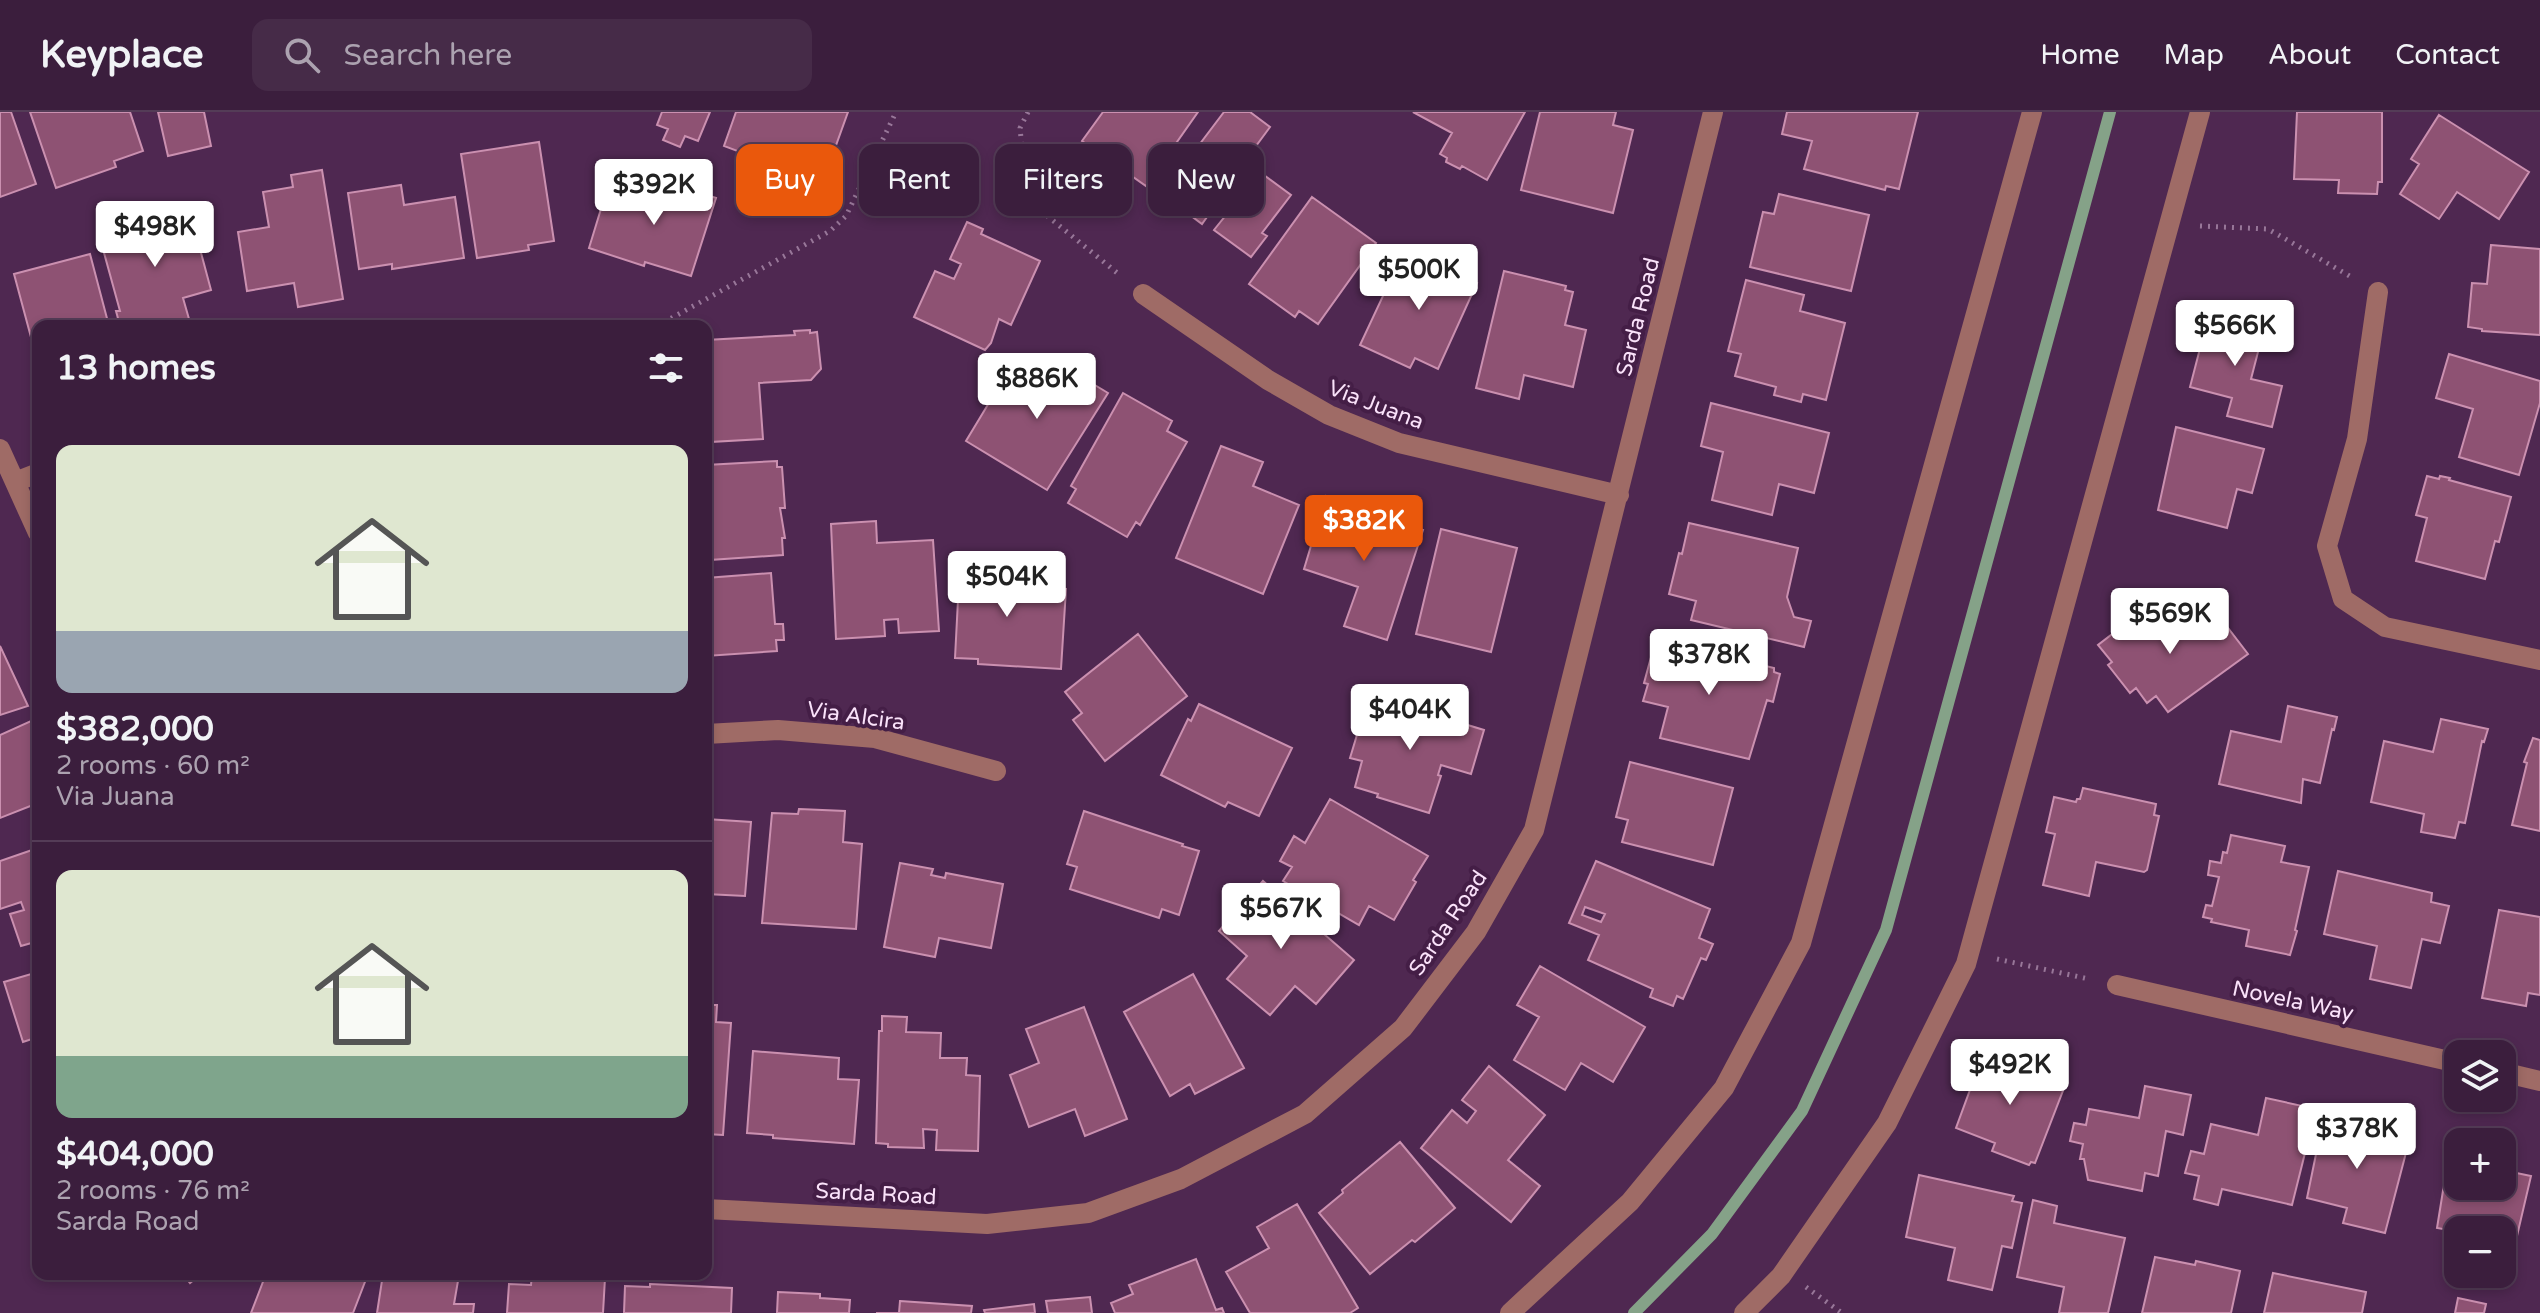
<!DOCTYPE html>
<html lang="en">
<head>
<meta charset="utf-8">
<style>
  :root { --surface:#3b1e3d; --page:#462b48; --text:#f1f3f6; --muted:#aca2b0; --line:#543c57; --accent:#ea580c }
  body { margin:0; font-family:"Varela Round",sans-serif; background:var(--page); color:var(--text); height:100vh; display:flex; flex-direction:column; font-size:30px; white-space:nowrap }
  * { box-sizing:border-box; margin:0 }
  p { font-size:26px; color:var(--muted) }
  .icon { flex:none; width:44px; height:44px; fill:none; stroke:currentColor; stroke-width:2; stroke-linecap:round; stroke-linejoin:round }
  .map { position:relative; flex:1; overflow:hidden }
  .drawer { position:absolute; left:32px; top:208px; width:680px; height:960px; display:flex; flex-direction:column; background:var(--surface); border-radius:16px; box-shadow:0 4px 12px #0003,0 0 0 2px var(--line) }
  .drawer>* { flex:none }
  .banner { position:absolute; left:736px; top:32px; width:760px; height:72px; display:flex; gap:16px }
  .tools { position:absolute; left:2444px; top:928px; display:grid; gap:16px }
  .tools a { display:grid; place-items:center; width:72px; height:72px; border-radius:16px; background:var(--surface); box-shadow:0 4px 12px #0003,0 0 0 2px var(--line); font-size:40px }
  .price { position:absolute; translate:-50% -68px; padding:0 18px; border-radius:8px; background:#fff; color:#222; font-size:26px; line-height:52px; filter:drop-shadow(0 2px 4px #0008) }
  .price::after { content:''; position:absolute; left:50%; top:48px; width:24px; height:18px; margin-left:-12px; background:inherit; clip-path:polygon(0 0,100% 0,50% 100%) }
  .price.on { background:var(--accent); color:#fff }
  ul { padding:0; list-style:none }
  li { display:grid; align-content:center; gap:16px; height:424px; padding:0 24px }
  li+li { border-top:2px solid var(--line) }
  li span { display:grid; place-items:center; height:248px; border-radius:16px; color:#555 }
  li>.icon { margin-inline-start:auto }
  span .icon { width:144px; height:144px; fill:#fffc; stroke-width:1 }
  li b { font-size:34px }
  h2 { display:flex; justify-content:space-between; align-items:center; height:96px; padding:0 24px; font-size:34px }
  .chip { padding:0 28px; border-radius:16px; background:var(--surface); box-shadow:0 4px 12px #0003,0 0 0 2px var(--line); font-size:28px; line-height:72px }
  .chip.on { background:var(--accent); color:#fff }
  header { display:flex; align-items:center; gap:48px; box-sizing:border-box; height:112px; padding:0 40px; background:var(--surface); border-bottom:2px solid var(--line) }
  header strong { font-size:38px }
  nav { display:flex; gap:44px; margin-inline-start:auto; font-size:28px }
  .search { width:560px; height:72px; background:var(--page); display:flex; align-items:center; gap:20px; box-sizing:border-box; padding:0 28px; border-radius:16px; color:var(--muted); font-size:30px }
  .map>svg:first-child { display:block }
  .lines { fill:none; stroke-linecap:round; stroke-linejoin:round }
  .stream { stroke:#85a288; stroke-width:12 }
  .building { fill:#8e5273; stroke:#cb90b0; stroke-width:2; fill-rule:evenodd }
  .path { stroke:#987799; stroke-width:5; stroke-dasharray:2 6; stroke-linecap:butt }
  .minor { stroke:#9f6b66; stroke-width:20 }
  .labels { text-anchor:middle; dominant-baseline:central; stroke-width:8; stroke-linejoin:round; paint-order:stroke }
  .street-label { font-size:22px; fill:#fae2fa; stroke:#441e46 }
</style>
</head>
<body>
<header>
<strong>Keyplace</strong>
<div class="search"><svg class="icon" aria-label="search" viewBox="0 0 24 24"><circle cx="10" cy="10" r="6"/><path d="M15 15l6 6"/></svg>Search here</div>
<nav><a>Home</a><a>Map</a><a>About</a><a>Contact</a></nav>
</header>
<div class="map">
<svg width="2540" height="1201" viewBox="0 0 2540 1201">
  <rect width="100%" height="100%" fill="#4f2851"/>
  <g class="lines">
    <!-- stream -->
    <path class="stream" d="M1634,1201L1712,1122L1802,999L1886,818L2110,0"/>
  </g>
  <!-- building -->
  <path class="building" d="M0,0H11L36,72L0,85Z
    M30,0H130L143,39L114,49L116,55L56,76Z
    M158,0H204L211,34L168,44Z
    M662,0H710L698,29L685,24L680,35L663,28L668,17L657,13Z
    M736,0H848L830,50L780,32L772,52L724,34Z
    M1103,0H1198L1146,74L1082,29Z
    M1224,0H1250L1270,15L1245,49L1291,83L1262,121L1267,124L1251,145L1214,118L1226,103L1214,95L1202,112L1162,82Z
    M1413,0H1525L1487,68L1462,54L1460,57L1446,50L1447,46L1440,42L1452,21Z
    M1540,0H1616L1613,13L1633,18L1613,101L1521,78Z
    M1787,0H1918L1899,77L1886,74L1885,78L1804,57L1812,29L1782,22Z
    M2297,0H2382V70H2378L2377,82L2338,81L2339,68L2294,67Z
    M2439,3L2529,60L2499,107L2457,80L2439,107L2400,82L2419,52L2411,47Z
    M539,30L554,129L528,133L529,138L477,146L461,42Z
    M322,58L343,187L298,195L294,171L247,179L238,120L269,115L263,80L293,75L291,63Z
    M665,70L716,86L691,164L645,150L644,154L589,136L608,74L659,90Z
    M401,73L404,93L455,85L464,146L392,157V152L359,157L348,81Z
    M1779,82L1869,103L1851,179L1750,155L1763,100L1774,102Z
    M1312,85L1376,131L1318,212L1299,199L1295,205L1249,172Z
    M189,96L211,178L183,186L191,214H120L116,199H120L98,119Z
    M967,110L983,117L981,122L1040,149L1011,213L999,207L991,231L985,238L914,205L935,159L954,167L961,152L950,147Z
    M2491,133L2540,137V223L2482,219V217L2468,215L2472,171L2487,172Z
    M1405,137L1477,171L1438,257L1415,246L1410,256L1360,233Z
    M90,142L109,214H38V227L32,229L14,162Z
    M1504,159L1566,174L1565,178L1573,180L1565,213L1586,218L1573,275L1524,263L1519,287L1476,276Z
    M1746,168L1804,183L1800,199L1845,211L1826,288L1803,282L1801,290L1774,283L1776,275L1735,264L1741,242L1728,239Z
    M2210,198L2265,213L2251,267L2282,274L2272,315L2227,304L2232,286L2190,275Z
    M810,218V221L817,220L821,257L811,268L759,271L763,327L711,330L712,332L706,333V228L795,223L794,219Z
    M2449,242L2540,269V291L2519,363L2459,345L2473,297L2436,286Z
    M1050,246L1108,281L1047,378L966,329L1010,256L1035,271ZM1055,258L1064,264L1054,281L1045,276Z
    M1123,281L1172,309L1167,319L1187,330L1140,413L1136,410L1127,425L1068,391L1076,377L1071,374Z
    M1711,291L1829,321L1814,381L1779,372L1772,403L1712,388L1723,340L1701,334Z
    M2176,315L2264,337L2252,381L2237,377L2227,416L2158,398Z
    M1221,334L1263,350L1253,374L1299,393L1263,482L1176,446Z
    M777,349V355H782L785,396H780L785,426H782L783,443L710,448V450H706V353Z
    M2427,364L2439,367L2440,364L2450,366L2449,368L2511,385L2499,430L2495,429L2485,467L2416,449L2427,406L2416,403Z
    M1326,384L1366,397L1360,417L1375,421L1380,405L1423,418L1387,528L1344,514L1358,475L1304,457Z
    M876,409L877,431L933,428L939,519L899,521L898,507L884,508L885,524L836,527L831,412Z
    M1689,411L1798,436L1787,485L1794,505L1811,509L1804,535L1691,508L1696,489L1669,482L1679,441L1682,442Z
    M1441,417L1517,436L1491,540L1416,522Z
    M968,443L995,445L994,468L1012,469L1011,474L1066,477L1061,557L978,552V547L955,546L960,449Z
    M771,461L775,512H783L784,528H776L777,539L706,544V466Z
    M2158,487L2189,526L2218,503L2248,542L2168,600L2156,584L2147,591L2136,576L2130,581L2108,553L2112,550L2098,533Z
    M1138,522L1187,584L1105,649L1073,608L1082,601L1065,580Z
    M1656,527L1774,556V560L1780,562L1773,590L1767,588L1749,647L1660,626L1668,595L1643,589L1648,572L1644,571Z
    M0,534L28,594L0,603Z
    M1369,583L1484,618L1471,662L1441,653L1438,663L1441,664L1429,701L1377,685L1378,682L1355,675L1362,649L1350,646Z
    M1199,592L1292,636L1259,704L1228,690L1225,695L1161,663L1188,607L1191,609Z
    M2288,594L2337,605L2334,618L2332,617L2320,671L2303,667L2301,691L2219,672L2231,619L2281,630Z
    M2441,607L2488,617L2484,630L2482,629L2465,711L2459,710L2455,726L2421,720L2424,702L2371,690L2384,629L2433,640Z
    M31,609L38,626V691L0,706V623Z
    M2533,626L2540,628V719L2512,713L2527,651L2524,650Z
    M1630,650L1733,676L1713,753L1622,730L1628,708L1616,705Z
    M2083,676L2156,692L2154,703L2159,704L2147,758L2144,760L2096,750L2089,784L2043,773L2055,722L2046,720L2054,685L2076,690L2077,687H2080Z
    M1330,687L1428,744L1413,768L1416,770L1394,808L1369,794L1359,813L1283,769L1292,755L1280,749L1294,724L1305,731Z
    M799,697L845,699L843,730L862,732L856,817L762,811L772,701L798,702Z
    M1084,699L1183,732L1182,734L1199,739L1179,803L1162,797L1159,806L1070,777L1077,755L1067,752Z
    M706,707L751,710L745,784L706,782Z
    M2231,723L2285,734L2281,750L2309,755L2295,818L2297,819L2290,843L2246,834L2249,818L2211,810L2212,807L2203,805L2206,793L2212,794L2219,765L2208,763L2210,749L2221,751L2223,740L2227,741Z
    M38,736V839L35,830L21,834L10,802L24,798L21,790L0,797V749Z
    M1596,749L1710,797L1699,826L1713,832L1706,848L1701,846L1683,887L1677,884L1673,894L1650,885L1653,877L1588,848L1599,823L1569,811ZM1585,795L1605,802L1601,810L1582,803Z
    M900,751L933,757L931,763L945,766L946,761L1003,772L991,836L939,826L935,845L884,835Z
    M2338,759L2432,781L2431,790L2449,794L2440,831L2422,827L2411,876L2370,867L2377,834L2324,822Z
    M1263,769L1354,848L1316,892L1295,874L1270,903L1227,867L1247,844L1219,819Z
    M2499,798L2540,805V883L2528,881L2526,894L2482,886Z
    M1540,854L1645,915L1613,970L1581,951L1565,978L1514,948L1539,905L1517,893Z
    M38,860V925L23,930L4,870Z
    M1193,862L1244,956L1195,982L1190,972L1170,984L1124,900Z
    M706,893H717L716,910L731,911L723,1023L706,1022Z
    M1084,895L1127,1007L1085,1024L1075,997L1029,1015L1010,963L1039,951L1026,917Z
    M882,904L907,905L906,920L941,921L940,946H967L966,963L980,964L978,1039L936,1038L937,1018L923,1017L924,1036L888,1035V1032L876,1031L879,919H882Z
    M1990,936L2027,949L2023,960L2064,976L2035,1051L2031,1050L2029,1053L1992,1039L1995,1031L1956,1016L1978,956L1976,955L1981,945L1986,947Z
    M753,939L839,946L838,967L859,968L854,1032L773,1026V1023L747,1021Z
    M1489,954L1545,1003L1508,1048L1540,1074L1511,1110L1421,1036L1452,998L1467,1011L1476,999L1462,988Z
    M2145,974L2191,983L2183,1023L2166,1019L2158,1064L2145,1061L2142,1079L2088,1068L2084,1047H2080L2083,1032L2070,1029L2074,1011L2086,1013L2089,997L2139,1006Z
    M2266,986L2316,997L2292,1093L2222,1077L2218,1093L2194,1087L2199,1064L2185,1061L2191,1039L2204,1042L2211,1012L2258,1023Z
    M2328,999L2371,1009L2367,1024L2408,1033L2385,1121L2343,1111L2347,1096L2307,1086L2322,1013L2324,1014Z
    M2451,1029L2458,1031V1074H2502V1058L2531,1064L2510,1154L2502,1153V1118H2458V1143L2450,1141L2455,1119L2437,1116Z
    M1400,1030L1455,1096L1415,1130L1412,1128L1370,1162L1319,1101L1343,1081L1342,1078Z
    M1919,1063L2014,1084L2012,1089L2022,1091L2012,1136L2002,1134L1992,1178L1948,1168L1955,1136L1906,1125Z
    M2033,1088L2057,1094L2054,1111L2125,1126L2108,1201H2059L2064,1175L2017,1165Z
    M1297,1092L1358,1196L1350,1201H1250L1226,1160L1269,1136L1257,1115Z
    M2155,1145L2195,1153L2196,1149L2240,1159L2231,1201H2142Z
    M1196,1147L1216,1198L1222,1196L1224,1201H1115L1111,1191L1133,1182L1129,1173Z
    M2273,1161L2366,1180L2362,1201H2264Z
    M183,1162H201L190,1171Z
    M266,1162H368L353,1201H251Z
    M383,1162L459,1163L454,1192H474L473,1201H377Z
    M532,1162L605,1166L603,1201H507L509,1172L531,1173Z
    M650,1172L732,1176L731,1201H624L625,1174L650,1175Z
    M778,1180L820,1182V1186L850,1188L849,1201H777Z
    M1090,1185L1092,1201H1048L1046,1189Z
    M2458,1186L2486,1192L2484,1201H2455Z
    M900,1189L972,1194L971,1201H876H899Z
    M1034,1192L1035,1201H985L984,1198Z"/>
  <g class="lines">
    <!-- path -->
    <path class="path" d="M1028,0L1020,16L1024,57L1040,98L1121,164
      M2200,114L2268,117L2353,166
      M657,214L830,119L846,104L896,0
      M1997,847L2089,867
      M1806,1175L1842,1201"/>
    <!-- minor -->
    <path class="minor" d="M2378,180L2357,327L2327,434L2343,487L2385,515L2540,548
      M1143,182L1268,268L1329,303L1399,331L1619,383
      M0,337L38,421
      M15,370L38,361
      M706,622L778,618L875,626L996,659
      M2117,873L2458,951
      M2502,960L2540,969
      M706,1097L987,1112L1088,1101L1181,1067L1305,1002L1403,916L1476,820L1534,718L1713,0
      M1510,1201L1630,1090L1724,976L1801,831L2032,0
      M1744,1201L1781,1164L1887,1011L1966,852L2200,0"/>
  </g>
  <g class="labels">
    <!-- street labels -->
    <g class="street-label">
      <text transform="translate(1638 205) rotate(-76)">Sarda Road</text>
      <text transform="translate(1376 293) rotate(21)">Via Juana</text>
      <text transform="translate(856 604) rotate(8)">Via Alcira</text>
      <text transform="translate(1448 811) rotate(-56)">Sarda Road</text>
      <text transform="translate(2293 889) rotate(12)">Novela Way</text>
      <text transform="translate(876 1082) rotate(3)">Sarda Road</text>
    </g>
  </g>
</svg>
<div class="tools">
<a><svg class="icon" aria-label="layers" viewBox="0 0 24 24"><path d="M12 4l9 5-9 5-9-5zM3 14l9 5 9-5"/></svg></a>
<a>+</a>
<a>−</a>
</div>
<b class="price" style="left:654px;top:115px">$392K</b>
<b class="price" style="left:155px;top:157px">$498K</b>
<b class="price" style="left:1419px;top:200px">$500K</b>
<b class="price" style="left:2235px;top:256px">$566K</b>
<b class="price" style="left:1037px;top:309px">$886K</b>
<b class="price on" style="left:1364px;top:451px">$382K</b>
<b class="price" style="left:1007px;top:507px">$504K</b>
<b class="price" style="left:2170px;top:544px">$569K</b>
<b class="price" style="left:1709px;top:585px">$378K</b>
<b class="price" style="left:1410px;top:640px">$404K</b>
<b class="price" style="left:1281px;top:839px">$567K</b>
<b class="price" style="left:2010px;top:995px">$492K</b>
<b class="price" style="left:2357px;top:1059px">$378K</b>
<div class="banner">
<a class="chip on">Buy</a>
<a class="chip">Rent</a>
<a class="chip">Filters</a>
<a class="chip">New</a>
</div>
<section class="drawer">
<h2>13 homes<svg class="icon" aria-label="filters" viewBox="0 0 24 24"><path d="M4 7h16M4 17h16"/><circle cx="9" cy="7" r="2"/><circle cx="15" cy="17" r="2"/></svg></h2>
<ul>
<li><span style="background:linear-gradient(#dfe7d0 75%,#9aa5b1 0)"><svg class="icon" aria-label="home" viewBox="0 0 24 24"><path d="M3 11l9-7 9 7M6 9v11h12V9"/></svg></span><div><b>$382,000</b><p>2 rooms · 60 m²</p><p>Via Juana</p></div></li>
<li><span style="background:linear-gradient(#dfe7d0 75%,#7fa58c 0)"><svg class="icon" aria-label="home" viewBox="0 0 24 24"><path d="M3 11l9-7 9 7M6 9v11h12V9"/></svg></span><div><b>$404,000</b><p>2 rooms · 76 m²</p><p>Sarda Road</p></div></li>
</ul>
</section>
</div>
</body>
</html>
